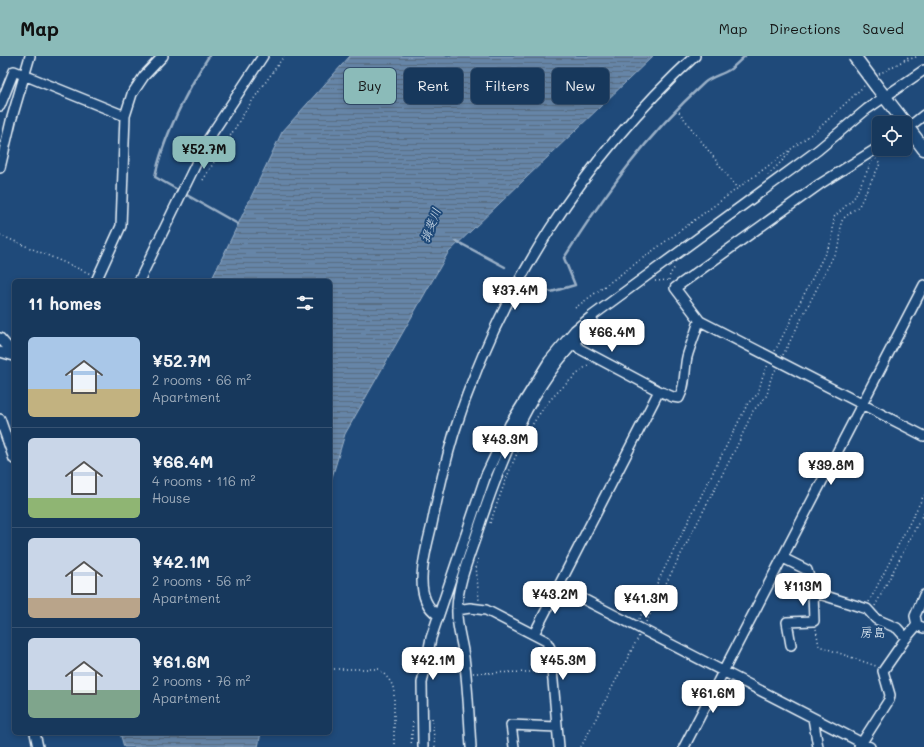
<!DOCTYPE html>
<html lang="en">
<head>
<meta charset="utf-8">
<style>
  :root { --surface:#17385c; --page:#203f62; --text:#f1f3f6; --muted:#9eacbb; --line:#365272; --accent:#8bbbb9 }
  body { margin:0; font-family:Mali,"Klee One",sans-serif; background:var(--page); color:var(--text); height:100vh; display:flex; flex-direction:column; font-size:15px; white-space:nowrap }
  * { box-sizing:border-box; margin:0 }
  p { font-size:13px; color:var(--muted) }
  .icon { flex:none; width:22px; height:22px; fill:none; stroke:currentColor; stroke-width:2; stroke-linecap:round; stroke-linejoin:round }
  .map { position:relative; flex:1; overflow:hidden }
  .details { position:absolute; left:12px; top:223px; width:320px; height:456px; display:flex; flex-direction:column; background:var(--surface); border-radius:6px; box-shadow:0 2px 6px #0003,0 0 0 1px var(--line) }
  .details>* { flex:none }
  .banner { position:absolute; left:344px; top:12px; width:380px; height:36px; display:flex; gap:8px }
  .fabs { position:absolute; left:872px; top:60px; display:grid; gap:8px }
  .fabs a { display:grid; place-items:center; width:40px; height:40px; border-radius:6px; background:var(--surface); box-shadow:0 2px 6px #0003,0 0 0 1px var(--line); font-size:20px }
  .price { position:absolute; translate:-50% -34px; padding:0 9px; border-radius:8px; background:#fff; color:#222; font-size:13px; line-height:26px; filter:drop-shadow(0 1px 2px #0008) }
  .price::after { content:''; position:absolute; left:50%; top:24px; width:12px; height:9px; margin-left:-6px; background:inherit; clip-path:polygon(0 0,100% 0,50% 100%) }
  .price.on { background:var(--accent); color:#111 }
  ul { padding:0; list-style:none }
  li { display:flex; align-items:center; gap:12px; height:100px; padding:0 16px }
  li+li { border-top:1px solid var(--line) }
  li span { display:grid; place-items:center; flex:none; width:112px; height:80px; border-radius:6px; color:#555 }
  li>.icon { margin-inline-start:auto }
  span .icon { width:48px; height:48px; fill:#fffc; stroke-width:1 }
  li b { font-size:17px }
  h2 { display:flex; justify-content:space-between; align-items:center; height:48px; padding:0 16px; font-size:17px }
  .chip { padding:0 14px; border-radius:6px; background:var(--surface); box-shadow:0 2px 6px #0003,0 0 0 1px var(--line); font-size:14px; line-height:36px }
  .chip.on { background:var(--accent); color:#111 }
  header { display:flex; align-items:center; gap:24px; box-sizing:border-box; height:56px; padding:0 20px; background:var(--accent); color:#111 }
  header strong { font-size:19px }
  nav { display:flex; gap:22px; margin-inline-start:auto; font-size:14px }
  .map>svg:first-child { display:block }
  .water { fill:url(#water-rules); stroke:#9ab0c7 }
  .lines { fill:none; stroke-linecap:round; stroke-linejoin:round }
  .stream { stroke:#9ab0c7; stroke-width:2.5 }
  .minor-casing { stroke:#e8f1f8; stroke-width:12 }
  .tertiary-casing { stroke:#e8f1f8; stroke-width:15 }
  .path { stroke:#e8f1f8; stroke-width:1.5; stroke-dasharray:1 3; stroke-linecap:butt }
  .minor { stroke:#1f4a7a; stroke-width:9 }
  .tertiary { stroke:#1f4a7a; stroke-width:12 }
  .tertiary-bridge-casing { stroke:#e8f1f8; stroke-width:15; stroke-linecap:butt }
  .tertiary-bridge { stroke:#1f4a7a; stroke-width:12 }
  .labels { text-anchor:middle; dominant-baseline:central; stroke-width:4; stroke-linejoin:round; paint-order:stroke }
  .water-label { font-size:12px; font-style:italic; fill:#d4e1ec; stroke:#1f4a7a }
  .quarter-label { font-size:13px; fill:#e8f1f8; stroke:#1f4a7a }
</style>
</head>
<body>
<header>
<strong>Map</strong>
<nav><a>Map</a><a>Directions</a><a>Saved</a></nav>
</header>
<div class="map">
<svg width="924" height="691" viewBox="0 0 924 691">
  <defs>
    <pattern id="water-rules" width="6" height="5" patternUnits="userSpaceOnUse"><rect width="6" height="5" fill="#6685a7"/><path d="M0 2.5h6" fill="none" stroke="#596d82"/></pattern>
  </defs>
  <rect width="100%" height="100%" fill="#1f4a7a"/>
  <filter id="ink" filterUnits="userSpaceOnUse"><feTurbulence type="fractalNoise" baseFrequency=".025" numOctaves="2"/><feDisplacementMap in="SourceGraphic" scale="8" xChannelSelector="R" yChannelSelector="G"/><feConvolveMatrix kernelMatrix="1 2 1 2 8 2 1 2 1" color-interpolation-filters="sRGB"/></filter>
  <g filter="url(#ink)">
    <!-- water -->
    <path class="water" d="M350,0H653L448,197L345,378L330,428V225H211L282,76Z
      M120,677H261L258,691H124Z"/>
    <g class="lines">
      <!-- stream -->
      <path class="stream" d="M209,0C188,32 162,84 155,121L238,168
        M456,185L505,211
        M536,228L551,236L575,229L564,202C604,139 647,79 703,28C710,21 721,19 729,14C735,10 740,4 745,0"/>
      <!-- minor casing -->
      <g class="minor-casing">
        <path id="minor" d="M0,50L14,15L125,60
          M914,67L924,59
          M879,91L820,128L675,232L700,265L924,380
          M0,112L11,65L30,0
          M96,225L121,170L125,60L132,38L144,20L163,0
          M139,225L207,85L263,0
          M593,265L574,287L580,293L659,335L673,341L679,342C686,330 684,314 687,301C690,290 695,279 698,268L700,265
          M0,282L14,298
          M0,296L14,300
          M0,363L14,403
          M783,502L807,514L813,536L867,553L876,563L897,572L906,582L917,569L924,572
          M558,530L870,691
          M457,554L470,552L486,554L546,585L550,592L559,691
          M438,559C410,541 426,495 432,468C438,438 445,407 454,377C499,234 585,101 695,0
          M917,569L915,560L924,539
          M534,578L659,335
          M791,589L787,566L814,565L813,536
          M813,662L818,691
          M35,677L38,691
          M423,691L422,627L431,582L486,419L510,368L549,305L575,274L592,260L818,94L867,53L924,14
          M471,691C469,661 468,631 464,601C462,585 456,569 457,553C458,528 467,506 475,483C497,415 524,341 574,287
          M514,691L511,669L557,671
          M684,691L924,229
          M859,691L889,644L890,639L883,615L906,582"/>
      </g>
      <!-- tertiary casing -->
      <g class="tertiary-casing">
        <path id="tertiary" d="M877,31L905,67
          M905,68L924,93"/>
      </g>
      <!-- path -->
      <path class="path" d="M904,4L910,0
        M879,18L901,6L919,0
        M679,56L737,132
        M768,119L790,97L789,94
        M203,124L248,51L284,0
        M0,179L91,218
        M669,224L670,218L676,210
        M655,225L669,224
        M575,252L817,74L864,30
        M775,295L832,184L834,161L854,142L872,105
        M783,299L840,187L841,166L845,161L859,150L879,110L880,107L876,103
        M490,467C505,426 519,383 546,349C559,333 575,320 590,307
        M478,503L476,510L479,544
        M869,546L924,439
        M875,550L924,456
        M639,563L748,347L758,338L763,319L768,309
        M646,566L737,390L753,355L767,339L771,322L776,313
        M816,573L819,590L876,610
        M330,613H379C386,620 393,626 394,636V691
        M473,617L532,616L543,613
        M432,662L435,691
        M411,691L413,663
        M581,691L639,580"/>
      <!-- minor -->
      <use href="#minor" class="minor"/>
      <!-- tertiary -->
      <use href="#tertiary" class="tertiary"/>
      <!-- tertiary-bridge casing -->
      <g class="tertiary-bridge-casing">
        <path id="tertiary-bridge" d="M854,0L877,31"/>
      </g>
      <!-- tertiary-bridge -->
      <use href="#tertiary-bridge" class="tertiary-bridge"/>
    </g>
  </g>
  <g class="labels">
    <!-- water labels -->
    <g class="water-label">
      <text transform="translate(430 169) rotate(-69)">揖斐川</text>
    </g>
    <!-- quarter labels -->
    <g class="quarter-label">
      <text x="873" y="575">房島</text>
    </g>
  </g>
</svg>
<div class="fabs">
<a><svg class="icon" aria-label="locate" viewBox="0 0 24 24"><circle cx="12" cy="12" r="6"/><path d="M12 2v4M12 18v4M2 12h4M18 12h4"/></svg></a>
</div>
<b class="price on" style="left:204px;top:114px">¥52.7M</b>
<b class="price" style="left:515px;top:255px">¥37.4M</b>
<b class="price" style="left:612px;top:297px">¥66.4M</b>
<b class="price" style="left:505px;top:404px">¥43.3M</b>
<b class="price" style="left:831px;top:430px">¥39.8M</b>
<b class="price" style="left:803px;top:551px">¥113M</b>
<b class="price" style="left:555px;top:559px">¥43.2M</b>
<b class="price" style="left:646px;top:563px">¥41.3M</b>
<b class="price" style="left:433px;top:625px">¥42.1M</b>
<b class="price" style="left:563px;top:625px">¥45.3M</b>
<b class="price" style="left:713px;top:658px">¥61.6M</b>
<div class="banner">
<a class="chip on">Buy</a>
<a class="chip">Rent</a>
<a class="chip">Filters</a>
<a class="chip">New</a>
</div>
<section class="details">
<h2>11 homes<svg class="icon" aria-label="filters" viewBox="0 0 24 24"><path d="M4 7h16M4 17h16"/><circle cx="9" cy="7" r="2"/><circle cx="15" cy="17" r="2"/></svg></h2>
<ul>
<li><span style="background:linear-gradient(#a9c7e8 65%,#c2b280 0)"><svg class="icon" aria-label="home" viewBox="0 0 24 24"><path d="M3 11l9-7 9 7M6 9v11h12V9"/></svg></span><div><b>¥52.7M</b><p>2 rooms · 66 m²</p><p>Apartment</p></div></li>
<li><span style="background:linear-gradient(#c9d6e8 75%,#8fb573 0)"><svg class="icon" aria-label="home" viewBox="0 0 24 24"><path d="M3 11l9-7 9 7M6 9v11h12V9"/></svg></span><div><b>¥66.4M</b><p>4 rooms · 116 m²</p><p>House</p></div></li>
<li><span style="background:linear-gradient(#c9d6e8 75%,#b9a48a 0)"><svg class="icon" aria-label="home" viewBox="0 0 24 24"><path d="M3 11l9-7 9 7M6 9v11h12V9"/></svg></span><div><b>¥42.1M</b><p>2 rooms · 56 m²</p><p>Apartment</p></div></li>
<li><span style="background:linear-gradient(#c9d6e8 65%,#7fa58c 0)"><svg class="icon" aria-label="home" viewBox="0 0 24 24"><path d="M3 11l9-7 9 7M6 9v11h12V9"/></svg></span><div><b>¥61.6M</b><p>2 rooms · 76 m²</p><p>Apartment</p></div></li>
</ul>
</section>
</div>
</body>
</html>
